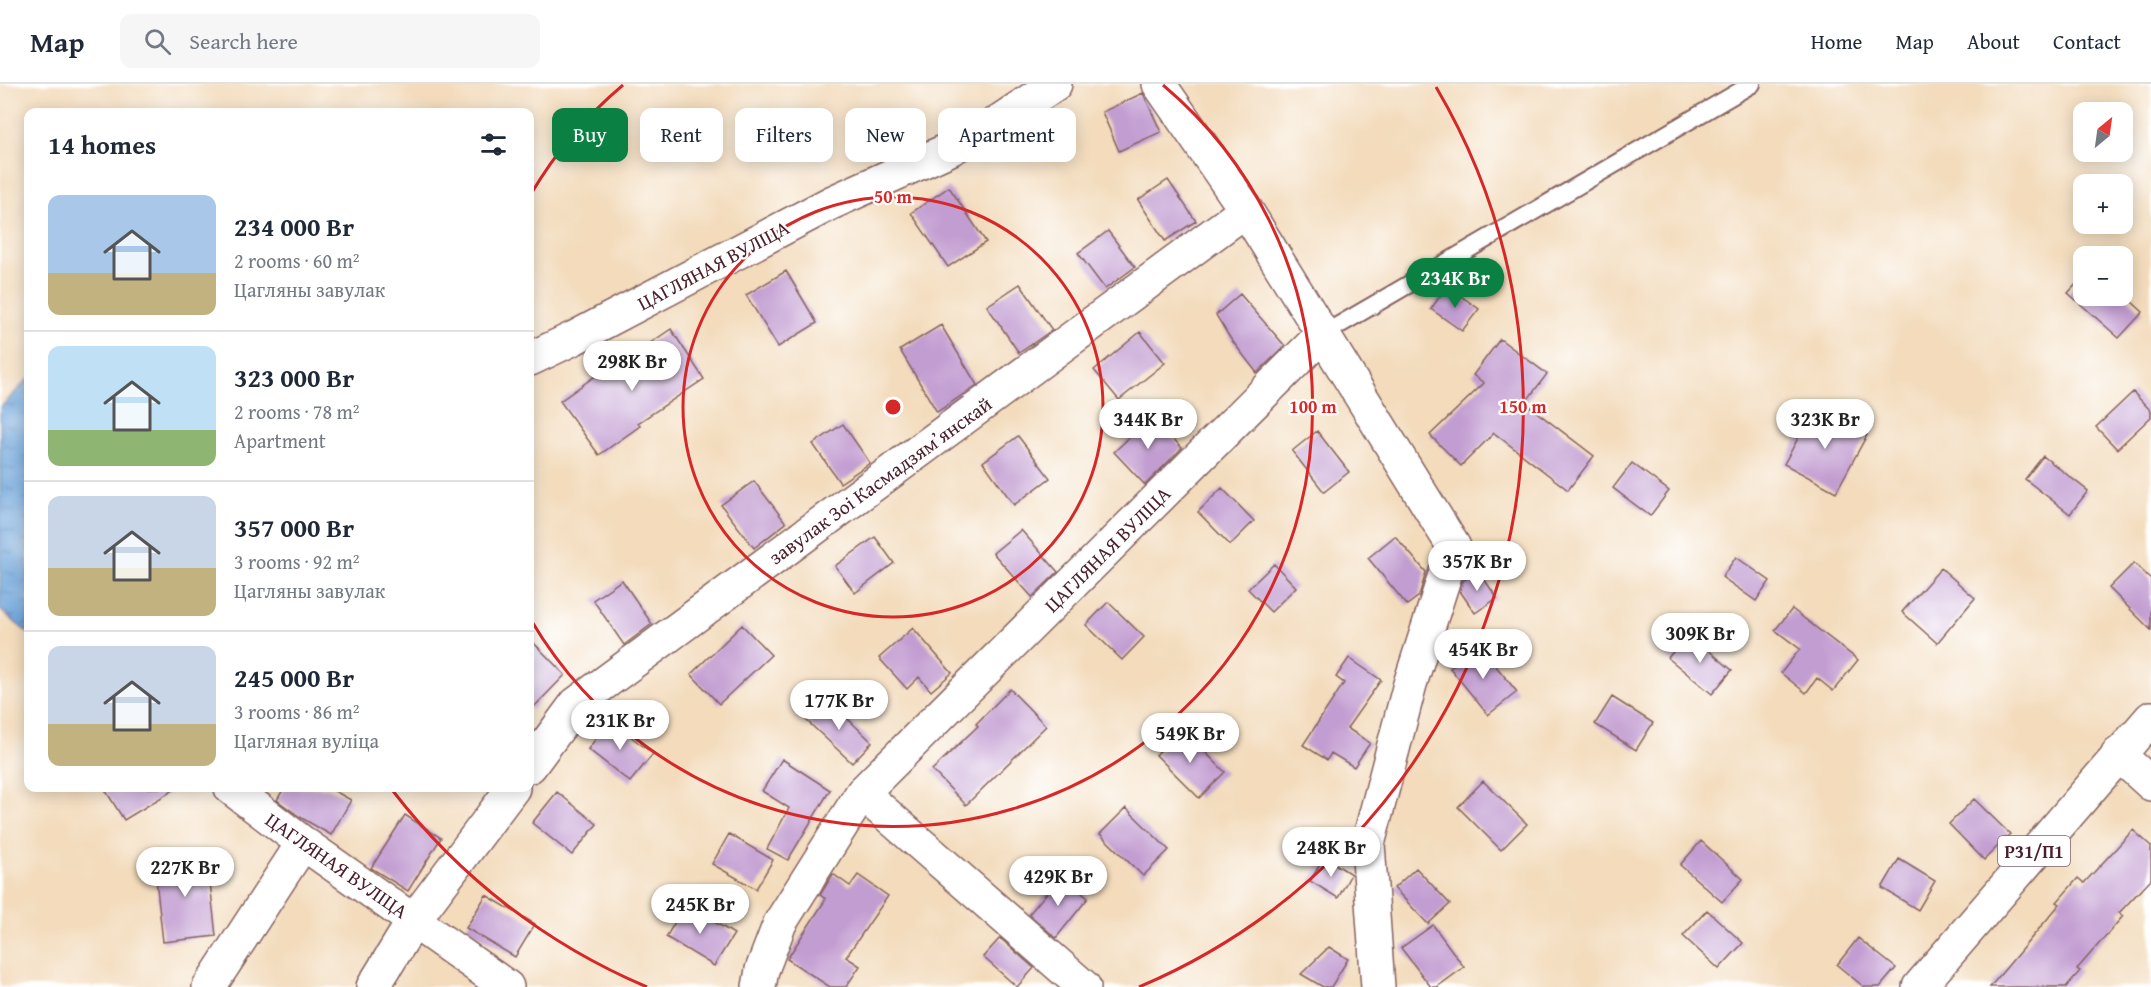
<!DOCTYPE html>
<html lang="en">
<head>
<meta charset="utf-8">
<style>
  :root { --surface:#fff; --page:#f6f6f7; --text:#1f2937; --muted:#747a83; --line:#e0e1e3; --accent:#0b8043 }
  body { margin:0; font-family:"Gentium Book Plus",serif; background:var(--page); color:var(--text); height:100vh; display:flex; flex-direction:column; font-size:22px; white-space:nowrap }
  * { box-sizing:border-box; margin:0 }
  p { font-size:20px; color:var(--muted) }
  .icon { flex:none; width:33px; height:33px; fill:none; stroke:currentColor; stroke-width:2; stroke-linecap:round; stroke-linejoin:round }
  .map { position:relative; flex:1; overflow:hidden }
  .details { position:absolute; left:24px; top:24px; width:510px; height:684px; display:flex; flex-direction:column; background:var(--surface); border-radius:12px; box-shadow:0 3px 15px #0003 }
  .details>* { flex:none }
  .top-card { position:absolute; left:552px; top:24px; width:570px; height:54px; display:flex; gap:12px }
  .needle { width:39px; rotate:29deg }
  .tools { position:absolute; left:2073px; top:18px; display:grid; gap:12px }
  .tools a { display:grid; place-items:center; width:60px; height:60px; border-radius:12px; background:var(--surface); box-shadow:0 3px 15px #0003; font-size:30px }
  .price { position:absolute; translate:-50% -51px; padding:0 14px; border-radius:21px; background:#fff; color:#222; font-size:20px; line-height:39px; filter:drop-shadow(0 2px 3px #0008) }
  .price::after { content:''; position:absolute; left:50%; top:36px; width:18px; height:14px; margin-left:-9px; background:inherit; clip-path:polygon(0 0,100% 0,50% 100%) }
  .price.current { background:var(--accent); color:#fff }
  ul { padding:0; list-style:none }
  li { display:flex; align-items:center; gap:18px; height:150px; padding:0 24px }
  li+li { border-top:2px solid var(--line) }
  li span { display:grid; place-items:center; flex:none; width:168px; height:120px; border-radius:12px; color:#555 }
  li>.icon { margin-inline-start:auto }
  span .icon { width:72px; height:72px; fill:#fffc; stroke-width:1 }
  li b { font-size:26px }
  h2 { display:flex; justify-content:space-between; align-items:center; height:72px; padding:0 24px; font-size:26px }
  .pill { padding:0 21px; border-radius:12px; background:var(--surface); box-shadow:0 3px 15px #0003; font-size:21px; line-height:54px }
  .pill.current { background:var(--accent); color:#fff }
  header { display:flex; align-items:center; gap:36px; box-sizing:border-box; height:84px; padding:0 30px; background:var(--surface); border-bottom:2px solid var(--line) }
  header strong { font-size:28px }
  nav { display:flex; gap:33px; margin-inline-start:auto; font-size:21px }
  .search { width:420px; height:54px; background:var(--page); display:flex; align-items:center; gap:15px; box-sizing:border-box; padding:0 21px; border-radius:12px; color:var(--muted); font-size:22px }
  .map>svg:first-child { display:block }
  .water { fill:url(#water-ripples); stroke:#5a6182; stroke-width:1.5 }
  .building { fill:#c29dd1 }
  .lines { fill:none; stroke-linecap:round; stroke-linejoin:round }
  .service-casing { stroke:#85615e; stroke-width:20 }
  .minor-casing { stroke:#85615e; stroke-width:36 }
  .primary-casing { stroke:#85615e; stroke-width:36 }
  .service { stroke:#fff; stroke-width:16 }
  .minor { stroke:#fff; stroke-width:33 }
  .primary { stroke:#fff; stroke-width:33 }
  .ring { fill:none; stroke:#d62828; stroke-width:3 }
  .labels { text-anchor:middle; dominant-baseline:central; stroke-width:4.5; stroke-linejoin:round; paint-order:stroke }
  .shield { fill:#fff; stroke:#80626b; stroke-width:1.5 }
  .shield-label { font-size:18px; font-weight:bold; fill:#4a1f2b }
  .street-label { font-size:20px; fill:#4a1f2b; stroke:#fff }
  .centre { fill:#d62828; stroke:#fff; stroke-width:3 }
  .ring-label { font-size:18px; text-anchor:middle; font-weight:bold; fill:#d62828; stroke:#fff; stroke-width:4.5; stroke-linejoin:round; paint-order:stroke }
</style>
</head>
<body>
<header>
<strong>Map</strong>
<div class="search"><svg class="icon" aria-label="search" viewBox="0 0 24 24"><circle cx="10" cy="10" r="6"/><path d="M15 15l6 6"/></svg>Search here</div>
<nav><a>Home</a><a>Map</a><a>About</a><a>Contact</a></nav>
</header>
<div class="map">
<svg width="2151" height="903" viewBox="0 0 2151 903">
  <defs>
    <pattern id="water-ripples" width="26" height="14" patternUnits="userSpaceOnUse" patternTransform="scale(1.5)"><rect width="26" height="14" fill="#6ba3d9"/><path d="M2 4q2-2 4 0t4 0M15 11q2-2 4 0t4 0" fill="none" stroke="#5a84b0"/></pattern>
  </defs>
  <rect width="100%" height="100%" fill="#fff"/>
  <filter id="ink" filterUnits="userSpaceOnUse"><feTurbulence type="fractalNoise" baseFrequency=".0167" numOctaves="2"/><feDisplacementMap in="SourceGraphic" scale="12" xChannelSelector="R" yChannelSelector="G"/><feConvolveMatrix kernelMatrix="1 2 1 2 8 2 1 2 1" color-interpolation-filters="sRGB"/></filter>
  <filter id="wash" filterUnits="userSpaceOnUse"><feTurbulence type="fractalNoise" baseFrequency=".008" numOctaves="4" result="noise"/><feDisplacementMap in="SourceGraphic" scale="24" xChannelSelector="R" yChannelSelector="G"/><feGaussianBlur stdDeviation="1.35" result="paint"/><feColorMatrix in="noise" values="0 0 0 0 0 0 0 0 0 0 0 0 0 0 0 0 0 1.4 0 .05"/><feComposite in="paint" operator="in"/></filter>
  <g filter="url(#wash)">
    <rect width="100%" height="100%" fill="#f3dbbc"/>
    <!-- water -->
    <path class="water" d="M28,295V549L0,526V324Z"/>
    <g id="blocks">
      <!-- building -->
      <path class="building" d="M1143,9L1161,48L1119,67L1102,28Z
        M1168,96L1196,137L1165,157L1138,116Z
        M949,103L986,158L948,183L911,129Z
        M1108,147L1135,183L1105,205L1078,169Z
        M786,187L817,239L778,263L746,211Z
        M2084,192V212H2122V209L2143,228L2119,254L2068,209Z
        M1020,200L1052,246L1019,269L987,222Z
        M1447,202L1479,225L1462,247L1431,225Z
        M1240,210L1285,262L1257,289L1230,254L1216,231Z
        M941,241L977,301L937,328L900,266Z
        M671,245L704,295L638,339L640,342L599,371L560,317L601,288L603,291Z
        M1140,248L1165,279L1119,316L1094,286Z
        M1500,255L1547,290L1525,319L1594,372L1568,406L1494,349L1461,382L1430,351L1484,299L1473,291Z
        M2133,308L2151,327V333L2117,365L2096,343Z
        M1815,323L1867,351L1836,408L1784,380Z
        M1152,332L1182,364L1145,401L1114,368Z
        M843,340L870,379L840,399L813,360Z
        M1317,347L1349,388L1324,408L1292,367Z
        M1018,352L1050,394L1014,421L983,378Z
        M2043,372L2088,407L2070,430L2025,395Z
        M1632,379L1669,407L1650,432L1613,404Z
        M754,397L786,439L754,464L721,421Z
        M1222,404L1254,437L1230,461L1198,428Z
        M1021,446L1058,488L1032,513L993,469Z
        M1395,452L1426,488L1419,512L1407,521L1368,474Z
        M875,453L894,479L855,509L835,482Z
        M1736,473L1770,497L1756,517L1722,493Z
        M2134,479L2151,495V546L2109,504Z
        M1274,480L1296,503L1271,528L1248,505Z
        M1941,484L1975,514L1937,559L1902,528Z
        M1478,486L1497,514L1475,529L1460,507L1463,497Z
        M622,496L652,540L624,561L593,516Z
        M1108,518L1144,553L1122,576L1086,541Z
        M1792,525L1858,576L1833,607L1817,594L1806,609L1781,589L1800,565L1775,546Z
        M742,541L771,571L719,620L691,590Z
        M913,544L952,589L931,607L919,593L907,605L879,574Z
        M1688,549L1732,586L1712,610L1668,574Z
        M530,555L565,591L530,627Z
        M1478,560L1517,608L1488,631L1450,584Z
        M1349,574L1381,596L1347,644L1370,659L1354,683L1331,669L1327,676L1303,661L1344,599L1336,593Z
        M1010,605L1046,642L966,721L932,686L978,642L976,640Z
        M1612,613L1653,639L1636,666L1595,640Z
        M826,614L872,658L852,679L806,636Z
        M610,636L653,670L630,698L588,665Z
        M1182,645L1225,688L1199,714L1156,671Z
        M782,675L830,706L788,776L767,765L789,724L762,707Z
        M1483,697L1527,740L1501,766L1458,723Z
        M104,704H177L124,736Z
        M284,704H329L351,716L331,751L300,733L277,716Z
        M557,708L597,740L572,771L532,739Z
        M1974,715L2010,750L1984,776L1949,740Z
        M1126,724L1169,766L1143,792L1100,750Z
        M405,731L441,754L408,807L371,784Z
        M2133,746L2151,762V795L2119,829L2123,832L2077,885L2080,887L2066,903H1990L2060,820L2057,818L2078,794L2084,799Z
        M729,750L773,776L756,805L712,780Z
        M1701,757L1743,795L1722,818L1680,781Z
        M207,771L216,852L163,858L154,777Z
        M1324,773L1351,790L1338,814L1310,797Z
        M1899,775L1935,797L1918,826L1882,804Z
        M1416,784L1450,820L1428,840L1394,804Z
        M833,790L850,802L858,791L888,812L846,873L860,882L846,903H830L787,875L826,815L820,811Z
        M1061,792L1088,814L1056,854L1029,830Z
        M486,811L535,840L515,873L466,844Z
        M686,820L734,850L714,882L666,853Z
        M1707,826L1743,859L1719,885L1683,852Z
        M1433,841L1464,883L1437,903H1431L1401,864Z
        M1000,854L1034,884L1017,903L983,873Z
        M1858,854L1896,884L1880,903H1864L1837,881Z
        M1329,863L1348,875L1331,903H1323L1301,890Z"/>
    </g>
  </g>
  <g filter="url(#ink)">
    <use href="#blocks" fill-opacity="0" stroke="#85615e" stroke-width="1.5"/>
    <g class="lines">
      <!-- service casing -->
      <g class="service-casing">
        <path id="service" d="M1322,251L1752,0"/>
      </g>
      <!-- minor casing -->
      <g class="minor-casing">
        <path id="minor" d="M1159,0L1246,126L1454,463L1410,600L1368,760L1378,903
          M530,275L574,254L831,119L950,65L992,42L1055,0
          M2118,670L2151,700
          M530,682L576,620L1246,126
          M231,704L303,759L507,903
          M862,709L1084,903
          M209,903L303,759
          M373,903L414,836L513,704
          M759,903L762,886L780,839L862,709L1322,251"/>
      </g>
      <!-- primary casing -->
      <g class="primary-casing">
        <path id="primary" d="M1919,903L2151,634"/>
      </g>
      <!-- service -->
      <use href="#service" class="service"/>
      <!-- minor -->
      <use href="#minor" class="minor"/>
      <!-- primary -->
      <use href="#primary" class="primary"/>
    </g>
  </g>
  <!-- distance rings -->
  <g class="ring">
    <circle cx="893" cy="323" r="210"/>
    <path d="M531 110A420 420 0 0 1 623 1M1163 1A420 420 0 1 1 531 536"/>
    <path d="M647 903A630 630 0 0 1 393 707M1436 3A630 630 0 0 1 1139 903"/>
  </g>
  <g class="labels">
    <!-- shield labels -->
    <rect class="shield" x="1998" y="752" width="72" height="30" rx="4.5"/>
    <g class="shield-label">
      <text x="2034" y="767">Р31/П1</text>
    </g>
    <!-- street labels -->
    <g class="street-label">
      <text transform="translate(713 181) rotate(-28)">ЦАГЛЯНАЯ ВУЛІЦА</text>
      <text transform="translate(880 396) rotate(-36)">завулак Зоі Касмадзямʼянскай</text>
      <text transform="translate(1107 465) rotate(-45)">ЦАГЛЯНАЯ ВУЛІЦА</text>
      <text transform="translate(337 781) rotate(35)">ЦАГЛЯНАЯ ВУЛІЦА</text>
    </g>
  </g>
  <circle cx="893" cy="323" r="9" class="centre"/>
  <g class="ring-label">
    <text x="893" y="119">50 m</text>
    <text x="1313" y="329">100 m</text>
    <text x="1523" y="329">150 m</text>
  </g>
</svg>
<div class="tools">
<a><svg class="needle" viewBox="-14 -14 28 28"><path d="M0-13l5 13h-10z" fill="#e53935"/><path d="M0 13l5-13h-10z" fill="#747a83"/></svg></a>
<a>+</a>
<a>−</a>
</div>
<b class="price current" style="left:1455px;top:225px">234K Br</b>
<b class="price" style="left:632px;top:308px">298K Br</b>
<b class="price" style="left:1148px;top:366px">344K Br</b>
<b class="price" style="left:1825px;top:366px">323K Br</b>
<b class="price" style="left:1477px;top:508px">357K Br</b>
<b class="price" style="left:1700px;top:580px">309K Br</b>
<b class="price" style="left:1483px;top:596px">454K Br</b>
<b class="price" style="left:839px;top:647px">177K Br</b>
<b class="price" style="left:620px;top:667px">231K Br</b>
<b class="price" style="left:1190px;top:680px">549K Br</b>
<b class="price" style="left:1331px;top:794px">248K Br</b>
<b class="price" style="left:185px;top:814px">227K Br</b>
<b class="price" style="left:1058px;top:823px">429K Br</b>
<b class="price" style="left:700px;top:851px">245K Br</b>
<div class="top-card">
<a class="pill current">Buy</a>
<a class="pill">Rent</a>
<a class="pill">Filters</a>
<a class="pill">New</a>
<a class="pill">Apartment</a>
</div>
<section class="details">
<h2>14 homes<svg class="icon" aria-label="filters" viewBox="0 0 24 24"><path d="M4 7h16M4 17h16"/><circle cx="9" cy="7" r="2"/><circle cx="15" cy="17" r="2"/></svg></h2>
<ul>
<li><span style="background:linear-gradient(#a9c7e8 65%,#c2b280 0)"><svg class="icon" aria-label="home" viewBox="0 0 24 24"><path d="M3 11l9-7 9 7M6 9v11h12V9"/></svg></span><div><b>234 000 Br</b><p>2 rooms · 60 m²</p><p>Цагляны завулак</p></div></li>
<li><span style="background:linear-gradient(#bfe0f5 70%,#8fb573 0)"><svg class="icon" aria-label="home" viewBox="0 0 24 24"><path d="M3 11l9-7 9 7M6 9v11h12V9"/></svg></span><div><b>323 000 Br</b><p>2 rooms · 78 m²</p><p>Apartment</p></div></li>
<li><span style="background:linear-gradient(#c9d6e8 60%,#c2b280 0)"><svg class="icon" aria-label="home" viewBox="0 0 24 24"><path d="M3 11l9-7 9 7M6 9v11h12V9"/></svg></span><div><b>357 000 Br</b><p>3 rooms · 92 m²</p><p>Цагляны завулак</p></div></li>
<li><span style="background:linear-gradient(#c9d6e8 65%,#c2b280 0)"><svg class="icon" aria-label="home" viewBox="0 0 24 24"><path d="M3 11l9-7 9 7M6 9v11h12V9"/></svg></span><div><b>245 000 Br</b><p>3 rooms · 86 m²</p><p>Цагляная вуліца</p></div></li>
</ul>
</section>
</div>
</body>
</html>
